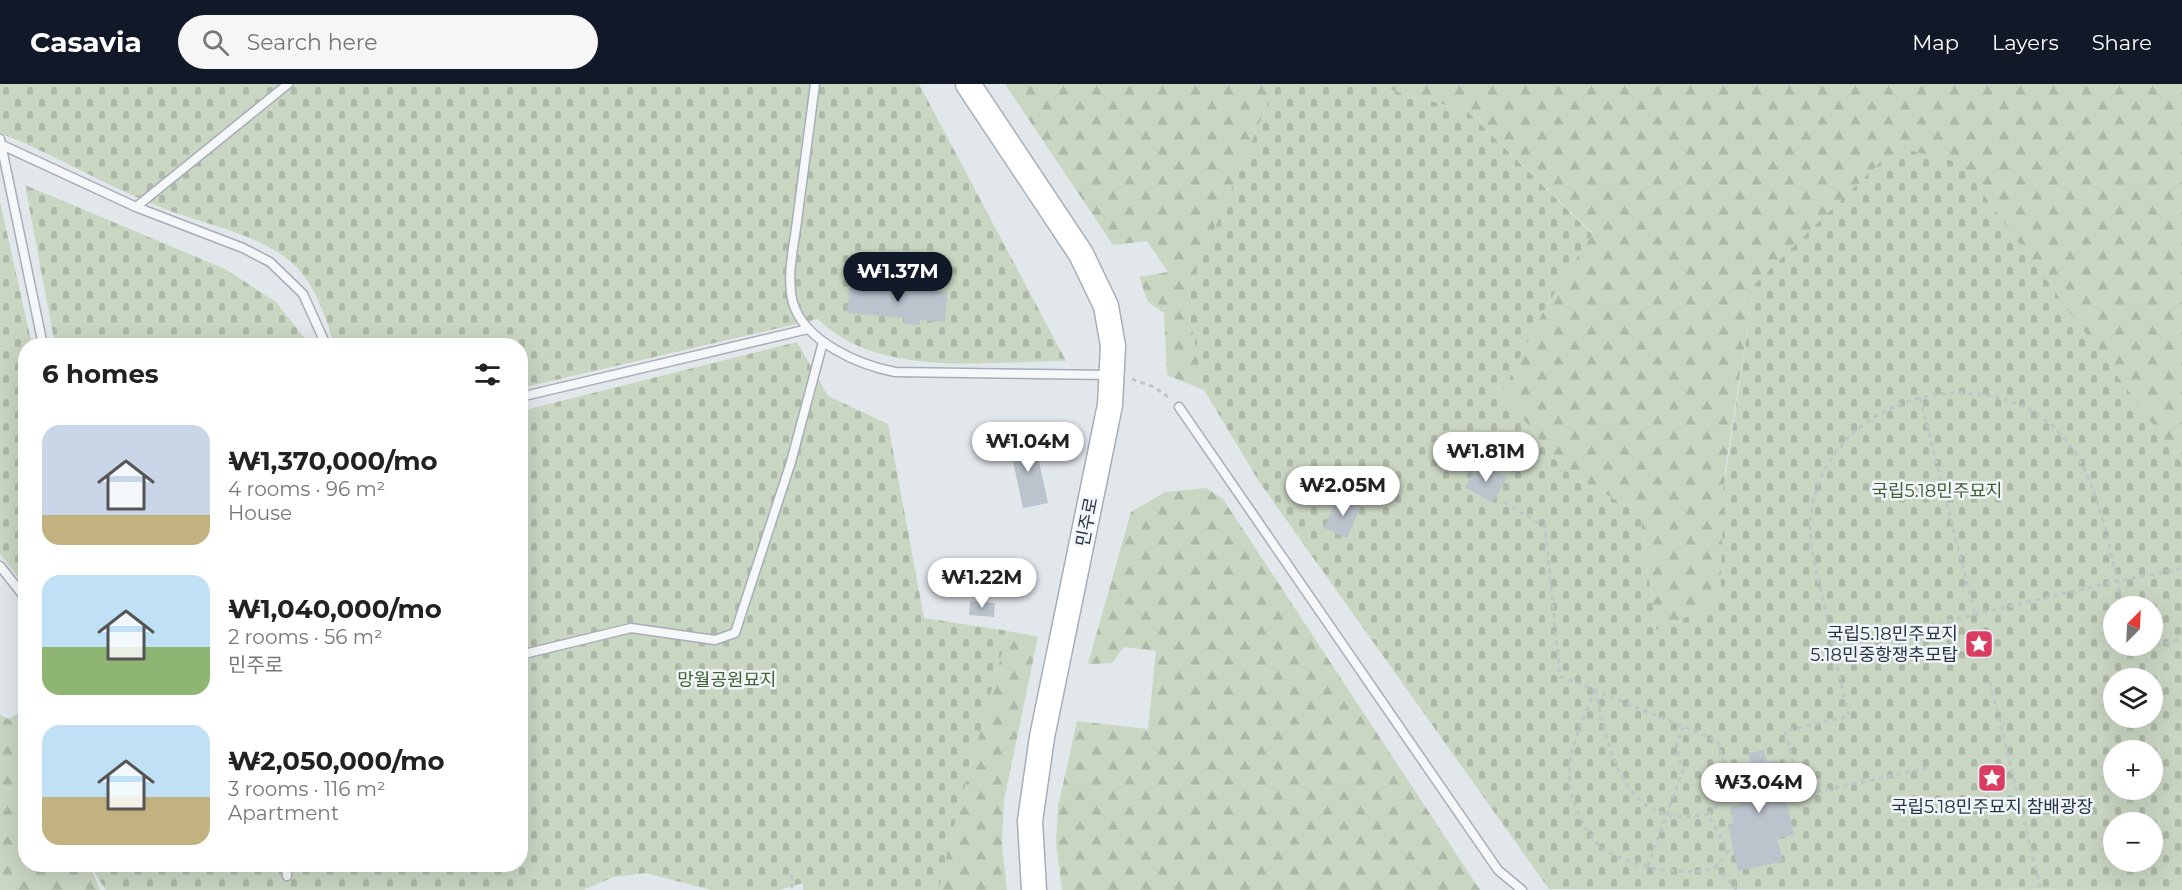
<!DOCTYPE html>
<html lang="en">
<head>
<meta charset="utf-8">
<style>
  :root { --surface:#fff; --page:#f6f6f6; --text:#222; --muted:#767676; --accent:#111827 }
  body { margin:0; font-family:Montserrat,"Noto Sans KR",sans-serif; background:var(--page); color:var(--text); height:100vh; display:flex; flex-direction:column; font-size:22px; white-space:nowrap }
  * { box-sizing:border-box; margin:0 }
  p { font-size:20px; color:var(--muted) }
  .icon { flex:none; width:33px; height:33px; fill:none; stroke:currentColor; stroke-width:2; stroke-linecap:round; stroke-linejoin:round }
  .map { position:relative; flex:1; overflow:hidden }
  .drawer { position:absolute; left:18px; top:254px; width:510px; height:534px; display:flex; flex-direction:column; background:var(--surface); border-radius:24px; box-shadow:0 6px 24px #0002 }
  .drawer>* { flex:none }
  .needle { width:39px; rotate:24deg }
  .buttons { position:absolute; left:2103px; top:512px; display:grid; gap:12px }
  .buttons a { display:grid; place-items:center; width:60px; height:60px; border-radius:50%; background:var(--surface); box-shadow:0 6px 24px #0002; font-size:30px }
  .price { position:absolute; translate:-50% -51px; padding:0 14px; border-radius:21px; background:#fff; color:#222; font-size:20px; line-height:39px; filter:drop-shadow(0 2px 3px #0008) }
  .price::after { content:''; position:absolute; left:50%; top:36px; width:18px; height:14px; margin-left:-9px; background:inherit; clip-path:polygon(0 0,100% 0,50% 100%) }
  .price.active { background:var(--accent); color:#fff }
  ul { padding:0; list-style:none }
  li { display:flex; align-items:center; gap:18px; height:150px; padding:0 24px }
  li span { display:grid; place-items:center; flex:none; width:168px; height:120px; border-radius:18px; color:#555 }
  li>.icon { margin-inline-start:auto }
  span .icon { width:72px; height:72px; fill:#fffc; stroke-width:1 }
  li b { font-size:26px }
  h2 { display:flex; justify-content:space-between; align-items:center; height:72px; padding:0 24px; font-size:26px }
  header { display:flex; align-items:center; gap:36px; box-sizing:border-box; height:84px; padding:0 30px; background:var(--accent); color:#fff }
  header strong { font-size:28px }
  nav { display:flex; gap:33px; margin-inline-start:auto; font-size:21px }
  .search { width:420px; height:54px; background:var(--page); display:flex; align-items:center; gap:15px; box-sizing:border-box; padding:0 21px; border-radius:33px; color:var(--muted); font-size:22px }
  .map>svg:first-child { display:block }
  .forest { fill:url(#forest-firs) }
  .cemetery { fill:url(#cemetery-stones); fill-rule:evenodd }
  .building { fill:#bbc3cc }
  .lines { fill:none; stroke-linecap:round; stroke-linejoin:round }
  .lane-casing { stroke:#a6aeb7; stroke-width:11 }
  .secondary-casing { stroke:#a6aeb7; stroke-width:27 }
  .path { stroke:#c0c5ca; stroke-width:3; stroke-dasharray:4.5 4.5; stroke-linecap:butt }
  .lane { stroke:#f5f7f9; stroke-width:8 }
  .secondary { stroke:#fff; stroke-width:24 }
  .labels { text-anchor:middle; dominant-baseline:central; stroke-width:5; stroke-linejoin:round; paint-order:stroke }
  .park-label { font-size:18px; fill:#416234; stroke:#f2f5f9 }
  .street-label { font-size:18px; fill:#283545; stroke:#f2f5f9 }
  .poi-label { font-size:18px; fill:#283545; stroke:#f2f5f9; text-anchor:end }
</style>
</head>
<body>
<header>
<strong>Casavia</strong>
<div class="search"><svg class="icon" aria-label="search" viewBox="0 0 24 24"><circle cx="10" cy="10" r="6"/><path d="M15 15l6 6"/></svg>Search here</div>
<nav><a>Map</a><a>Layers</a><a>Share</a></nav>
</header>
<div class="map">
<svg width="2182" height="806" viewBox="0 0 2182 806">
  <defs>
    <pattern id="forest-firs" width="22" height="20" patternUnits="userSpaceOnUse" patternTransform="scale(1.5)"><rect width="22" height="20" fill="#c9d6c2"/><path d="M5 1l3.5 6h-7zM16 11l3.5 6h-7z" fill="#adb8a8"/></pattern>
    <pattern id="cemetery-stones" width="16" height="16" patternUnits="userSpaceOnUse" patternTransform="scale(1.5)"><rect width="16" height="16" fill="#c9d6c2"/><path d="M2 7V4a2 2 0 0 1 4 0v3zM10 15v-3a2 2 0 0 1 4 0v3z" fill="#adb8a8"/></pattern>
  </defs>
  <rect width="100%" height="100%" fill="#e2e7ec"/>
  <!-- forest -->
  <path class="forest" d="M1005,0H1276L1186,212L1204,306L1167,291L1164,229L1148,218L1139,193L1168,188L1147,157L1113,161Z
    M1369,0H2182V380L2118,296L1754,201L1725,387L1720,519L1656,546L1640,430L1564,386L1502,309L1544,226L1592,149L1467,27Z
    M1206,404L1223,415L1480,806H1062L1056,758L1058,723L1077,637L1148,645L1156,567L1124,563L1112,579L1088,580L1131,428L1165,408Z
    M1008,547L1038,553L1004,716L1002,761L1007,806H939L949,760Z
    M0,631L25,643L26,780H89L100,806H0Z"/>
  <!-- cemetery -->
  <path class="cemetery" d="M0,0H919L1066,277C988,277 878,295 818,235L521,304L520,261H335C324,231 316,200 291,178C256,149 206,141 165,125C109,104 57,71 0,49Z
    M1276,0H1369L1467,27L1592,150L1544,226L1502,309L1564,386L1640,430L1656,546L1720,519L1724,402L1754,201L1896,63L1960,79L2182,380V806L1549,805L1260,399L1204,306L1186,212ZM2114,522H2152V561H2114ZM2114,594H2152V633H2114ZM2114,666H2152V705H2114ZM2114,738H2152V777H2114Z
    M25,101L225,185L276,218L310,261H55Z
    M0,118L32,261H26L25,502L0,470Z
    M797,258L828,312L888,340L924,534L1008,547L949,760L939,806H803V799L779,806H711L646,789L614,793L583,806H106L89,780H520L521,327Z
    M25,625V643L9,635Z"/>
  <!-- building -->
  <path class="building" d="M850,199L947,208L945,238L920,236V241L904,240L905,234L847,229Z
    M1034,354L1048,419L1023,424L1009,359Z
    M1481,378L1507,394L1492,419L1465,403Z
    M1338,412L1361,422L1347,454L1324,444Z
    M970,517L995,519L994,533L969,531Z
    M1764,666L1767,678L1777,676L1794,751L1777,754L1783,777L1738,787L1728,740L1734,739L1730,723L1740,721L1732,688L1751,683L1748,669Z"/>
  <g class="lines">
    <!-- lane casing -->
    <g class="lane-casing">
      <path id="lane" d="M815,0C809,46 803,91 797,137C794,162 786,193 793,219C805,258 859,281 895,288L1110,291
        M0,55L43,261
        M2,61L136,123L243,164L270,178L303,210L326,261
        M136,123L288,0
        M520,313L808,245
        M1179,323L1498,786L1522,806
        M0,482L26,515
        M520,571L631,544L715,556L735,549L791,378L823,258
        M286,780L287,792"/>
    </g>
    <!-- secondary casing -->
    <g class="secondary-casing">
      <path id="secondary" d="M968,0L1081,170L1106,222L1113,262L1110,321L1042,653L1030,737L1034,806"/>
    </g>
    <!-- path -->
    <path class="path" d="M1132,295L1154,303L1171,315
      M1920,314L1975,530
      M1504,418L1545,443L1560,592L1718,657L1731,708L1708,730
      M2134,561L2135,566L2182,555
      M1834,564L2117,497L2182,485
      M1990,598L2041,806
      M1595,606C1610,668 1623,748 1708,730L1728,766C1725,771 1721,777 1717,781C1695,798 1622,780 1602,764C1588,753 1575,726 1571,708C1564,672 1582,639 1595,606Z
      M1927,684L1802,711L1785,647L1849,632C1840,597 1833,561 1825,526C1818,492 1806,458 1812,423C1832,310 1992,268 2066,356C2100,397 2110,470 2123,522
      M1648,782L1683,686L1676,663L1683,643
      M1716,782L1737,806
      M792,791V806"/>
    <!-- lane -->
    <use href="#lane" class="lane"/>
    <!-- secondary -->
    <use href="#secondary" class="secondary"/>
  </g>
  <!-- icons -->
  <defs>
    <g id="sight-square" transform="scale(1.5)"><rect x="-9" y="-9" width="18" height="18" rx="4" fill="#db3c62" stroke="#f2f5f9"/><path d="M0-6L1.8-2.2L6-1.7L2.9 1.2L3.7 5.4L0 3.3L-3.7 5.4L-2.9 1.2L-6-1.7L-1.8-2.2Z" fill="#fff"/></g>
  </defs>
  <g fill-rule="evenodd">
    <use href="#sight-square" x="1979" y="560"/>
    <use href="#sight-square" x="1992" y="694"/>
  </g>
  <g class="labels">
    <!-- park labels -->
    <g class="park-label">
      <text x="1937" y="407">국립5.18민주묘지</text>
      <text x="727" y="596">망월공원묘지</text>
    </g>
    <!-- street labels -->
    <g class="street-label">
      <text transform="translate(1087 438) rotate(-79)">민주로</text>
    </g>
    <!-- poi labels -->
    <g class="poi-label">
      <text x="1958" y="550">국립5.18민주묘지<tspan x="1958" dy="21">5.18민중항쟁추모탑</tspan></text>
      <text x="1992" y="723" text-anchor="middle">국립5.18민주묘지 참배광장</text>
    </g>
  </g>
</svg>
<div class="buttons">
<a><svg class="needle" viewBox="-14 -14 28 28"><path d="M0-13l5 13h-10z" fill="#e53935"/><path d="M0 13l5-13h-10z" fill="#767676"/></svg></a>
<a><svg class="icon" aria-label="layers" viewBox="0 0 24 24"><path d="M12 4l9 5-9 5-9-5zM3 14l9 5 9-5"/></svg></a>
<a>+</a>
<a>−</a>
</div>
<b class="price active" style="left:898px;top:219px">₩1.37M</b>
<b class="price" style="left:1028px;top:389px">₩1.04M</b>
<b class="price" style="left:1486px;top:399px">₩1.81M</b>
<b class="price" style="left:1343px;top:433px">₩2.05M</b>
<b class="price" style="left:982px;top:525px">₩1.22M</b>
<b class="price" style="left:1759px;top:730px">₩3.04M</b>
<section class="drawer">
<h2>6 homes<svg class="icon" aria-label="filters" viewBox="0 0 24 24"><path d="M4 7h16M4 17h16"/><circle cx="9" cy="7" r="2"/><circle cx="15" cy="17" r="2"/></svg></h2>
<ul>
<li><span style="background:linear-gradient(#c9d6e8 75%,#c2b280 0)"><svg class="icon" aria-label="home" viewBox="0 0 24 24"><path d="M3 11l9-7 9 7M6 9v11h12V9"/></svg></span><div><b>₩1,370,000/mo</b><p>4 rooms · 96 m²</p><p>House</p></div></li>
<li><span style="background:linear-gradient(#bfe0f5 60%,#8fb573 0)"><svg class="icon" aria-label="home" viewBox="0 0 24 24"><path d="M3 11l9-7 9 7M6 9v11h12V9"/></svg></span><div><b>₩1,040,000/mo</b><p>2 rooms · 56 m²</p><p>민주로</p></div></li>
<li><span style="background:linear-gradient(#bfe0f5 60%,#c2b280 0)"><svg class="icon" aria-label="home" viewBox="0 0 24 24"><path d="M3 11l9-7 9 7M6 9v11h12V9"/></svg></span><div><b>₩2,050,000/mo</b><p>3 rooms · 116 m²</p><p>Apartment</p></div></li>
</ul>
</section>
</div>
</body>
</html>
